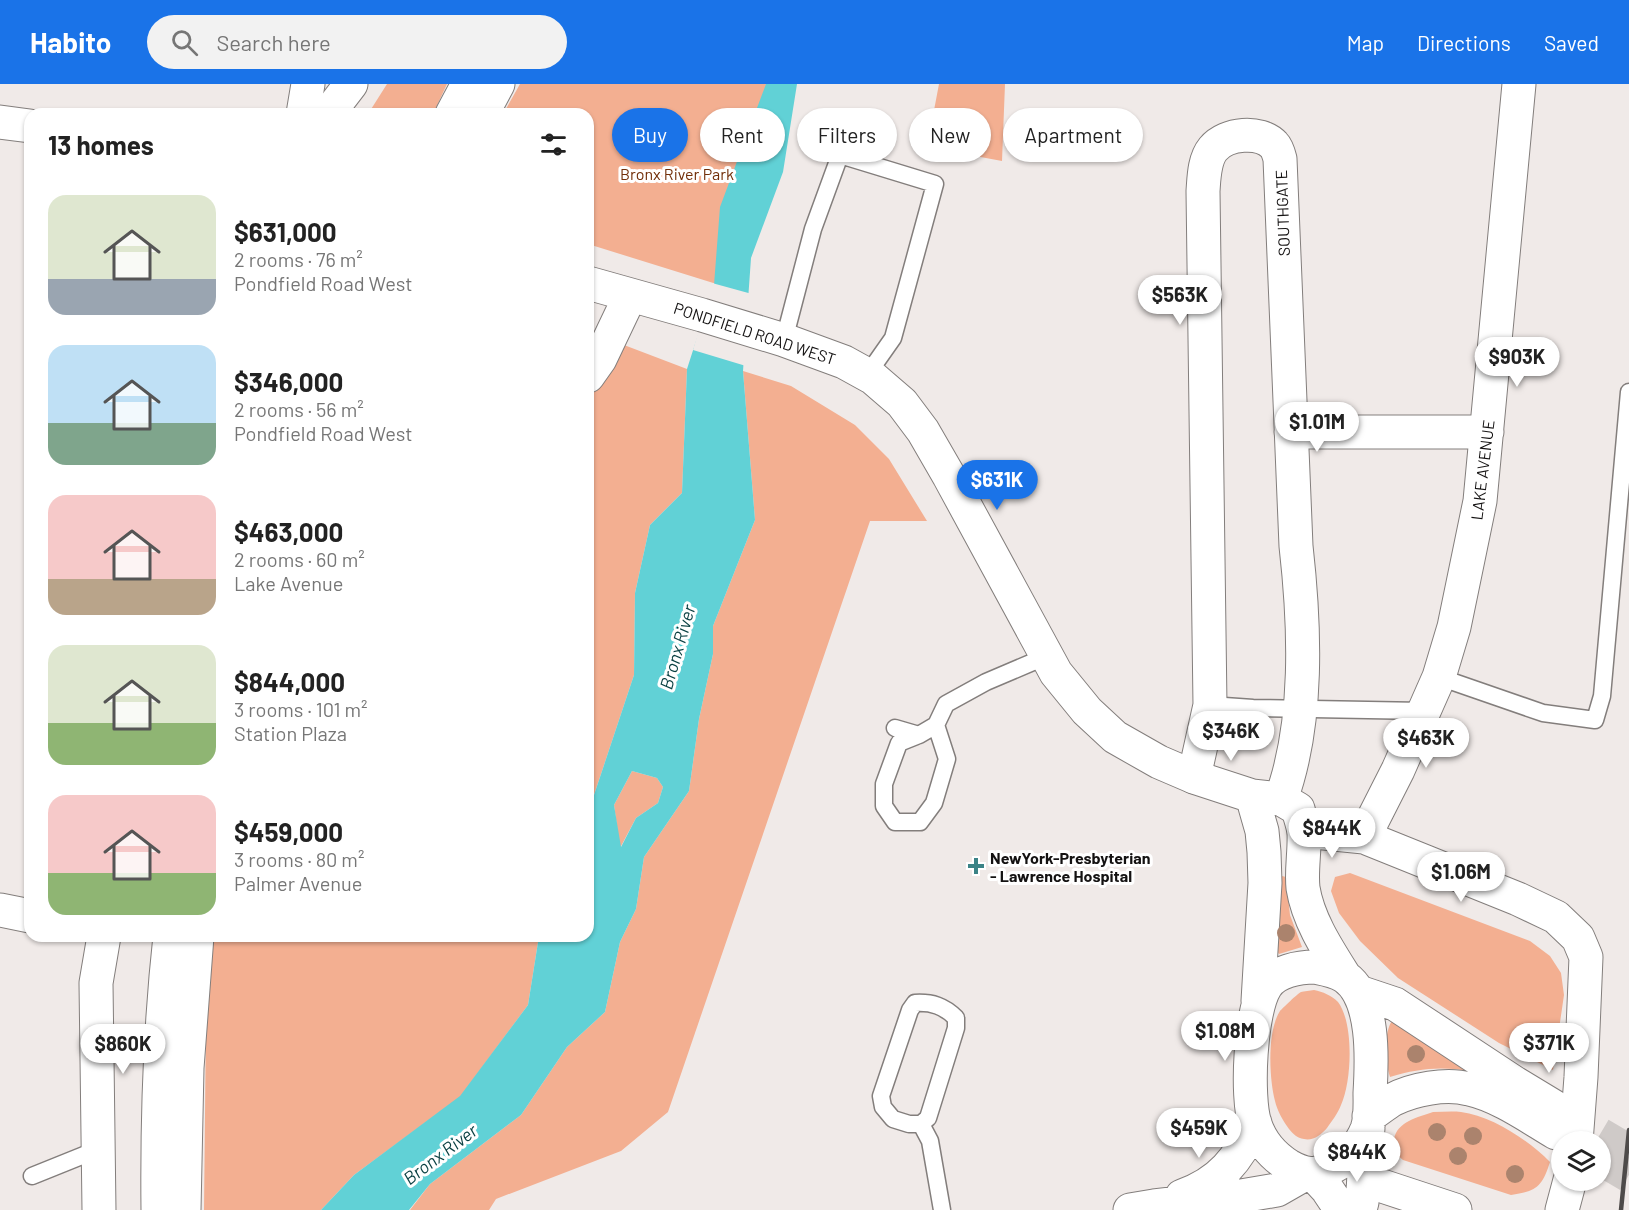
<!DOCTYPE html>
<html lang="en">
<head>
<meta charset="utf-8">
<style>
  :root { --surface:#fff; --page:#f2f2f2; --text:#222; --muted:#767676; --accent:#1a73e8 }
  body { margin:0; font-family:Barlow,sans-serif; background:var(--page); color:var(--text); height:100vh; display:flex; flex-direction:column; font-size:22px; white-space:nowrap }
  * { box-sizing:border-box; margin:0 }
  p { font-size:20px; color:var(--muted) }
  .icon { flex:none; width:33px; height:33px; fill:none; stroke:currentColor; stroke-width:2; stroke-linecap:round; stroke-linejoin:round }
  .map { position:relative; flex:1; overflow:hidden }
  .drawer { position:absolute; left:24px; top:24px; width:570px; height:834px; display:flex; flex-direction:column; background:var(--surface); border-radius:18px; box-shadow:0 2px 4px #0004 }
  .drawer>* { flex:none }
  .banner { position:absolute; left:612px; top:24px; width:570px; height:54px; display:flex; gap:12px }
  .fabs { position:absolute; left:1551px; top:1047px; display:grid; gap:12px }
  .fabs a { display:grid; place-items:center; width:60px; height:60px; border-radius:50%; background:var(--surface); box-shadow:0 2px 4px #0004; font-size:30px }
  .price { position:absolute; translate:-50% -51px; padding:0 14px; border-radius:21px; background:#fff; color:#222; font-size:20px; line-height:39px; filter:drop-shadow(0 2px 3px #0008) }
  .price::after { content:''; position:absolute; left:50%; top:36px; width:18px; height:14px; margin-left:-9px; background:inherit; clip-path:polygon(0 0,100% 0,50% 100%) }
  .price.selected { background:var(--accent); color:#fff }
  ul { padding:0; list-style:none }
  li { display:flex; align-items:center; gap:18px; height:150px; padding:0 24px }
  li span { display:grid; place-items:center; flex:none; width:168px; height:120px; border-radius:18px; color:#555 }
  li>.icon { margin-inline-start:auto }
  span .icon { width:72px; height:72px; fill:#fffc; stroke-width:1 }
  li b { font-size:26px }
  h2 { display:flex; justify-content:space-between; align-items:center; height:72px; padding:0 24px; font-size:26px }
  .pill { padding:0 21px; border-radius:27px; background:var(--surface); box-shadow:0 2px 4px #0004; font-size:21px; line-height:54px }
  .pill.selected { background:var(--accent); color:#fff }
  header { display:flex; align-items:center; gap:36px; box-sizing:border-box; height:84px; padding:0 30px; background:var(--accent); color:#fff }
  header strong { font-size:28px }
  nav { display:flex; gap:33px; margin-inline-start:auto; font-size:21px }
  .search { width:420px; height:54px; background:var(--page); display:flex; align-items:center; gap:15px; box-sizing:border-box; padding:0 21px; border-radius:33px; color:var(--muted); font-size:22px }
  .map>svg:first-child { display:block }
  .green { fill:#f3af91 }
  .water { fill:#61d1d6; fill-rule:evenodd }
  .pier { fill:#f0eae8 }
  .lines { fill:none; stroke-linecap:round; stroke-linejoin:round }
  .secondary-tunnel { stroke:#cfcac8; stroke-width:33; stroke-dasharray:33 16; stroke-linecap:butt }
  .lane-casing { stroke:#837e7c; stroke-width:19 }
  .street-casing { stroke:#837e7c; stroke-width:35 }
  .secondary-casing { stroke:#837e7c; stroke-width:35 }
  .highway-casing { stroke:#837e7c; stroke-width:35 }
  .lane { stroke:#fff; stroke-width:16 }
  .street { stroke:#fff; stroke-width:33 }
  .secondary { stroke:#fff; stroke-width:33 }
  .highway { stroke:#fff; stroke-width:33 }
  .rail { stroke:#4e4b4a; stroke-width:4.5 }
  .tree { fill:#ab836d }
  .poi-dot { fill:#3b8386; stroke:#fff; stroke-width:2 }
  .labels { text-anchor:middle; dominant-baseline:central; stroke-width:6; stroke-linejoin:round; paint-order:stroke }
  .park-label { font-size:16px; fill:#722f09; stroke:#fff }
  .street-label { font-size:16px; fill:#141212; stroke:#fff }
  .poi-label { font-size:16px; font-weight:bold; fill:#141212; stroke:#fff; text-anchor:start }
  .water-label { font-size:18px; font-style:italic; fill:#083f41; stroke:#fff }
</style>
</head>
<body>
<header>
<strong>Habito</strong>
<div class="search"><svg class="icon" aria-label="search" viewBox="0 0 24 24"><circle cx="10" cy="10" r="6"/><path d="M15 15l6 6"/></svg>Search here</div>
<nav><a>Map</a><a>Directions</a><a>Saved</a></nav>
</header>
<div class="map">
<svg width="1629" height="1126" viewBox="0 0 1629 1126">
  <rect width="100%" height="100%" fill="#f0eae8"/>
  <!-- green -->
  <path class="green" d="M387,0H447L433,30H368Z
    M520,0H792L739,207L588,160V30H503Z
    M939,0H1005L1002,77L927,63Z
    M624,261L687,285L682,409L650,441L635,509L634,591L594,711L588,739V310L609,289Z
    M743,287L791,302L855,341L889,375L927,437H870L668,1028L621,1067L496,1115L489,1126H410L430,1100L521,1031L567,963L605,928L620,858L636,825L644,773L689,707L699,635L713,570V542L755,436Z
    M632,687L657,694L663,703L658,719L636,734L620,764L614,721Z
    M1350,789L1530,857L1550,872L1561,889L1564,911L1553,986L1499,959L1398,894L1360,857L1339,829L1331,807L1335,793Z
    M1278,791L1286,793L1290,831L1302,863L1279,870L1276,866Z
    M213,852H539L528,921L460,1013L354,1091L321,1126H204L206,935Z
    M1314,906C1323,908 1331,911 1338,918C1354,939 1352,997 1341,1021C1338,1029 1332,1037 1327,1044C1321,1051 1313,1057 1304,1055C1297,1054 1293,1050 1289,1045C1283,1037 1277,1026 1275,1017C1269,994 1267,947 1280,927C1283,924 1297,910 1301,908C1304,907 1310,907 1314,906Z
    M1393,935L1474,988C1443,982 1420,984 1390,993C1385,977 1383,949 1393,935Z
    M1433,1028C1442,1028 1452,1027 1461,1028C1492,1032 1528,1056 1550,1078C1542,1103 1537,1107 1511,1111L1403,1076L1396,1070C1395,1066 1393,1059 1394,1055C1397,1038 1418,1033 1433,1028Z"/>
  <!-- water -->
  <path class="water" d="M766,0H797L783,88L751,174L743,287L755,436L713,542V570L699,635L689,707L644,773L636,825L620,858L605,928L567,963L521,1031L430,1100L409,1126H321L354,1091L460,1012L528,921L539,852H588V739L594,711L634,591L635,509L650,441L682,409L687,285L714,201L720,123ZM632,687L657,694L663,703L658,719L636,734L621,763L614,721Z"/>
  <!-- pier -->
  <path class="pier" d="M712,199L752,210L746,282L693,266Z"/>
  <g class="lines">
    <!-- secondary-tunnel -->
    <path class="secondary-tunnel" d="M1558,1025L1629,1067
      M1600,1075L1629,1092"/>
    <!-- lane casing -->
    <g class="lane-casing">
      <path id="lane" d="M784,256L813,145L840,71L935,100L893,254L867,291
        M1439,593L1543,629L1595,636L1602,612L1629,308
        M1210,621L1253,624L1424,627
        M936,641L947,675L934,719L920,738H895L884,722V700L899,659L919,651L936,641L946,620L986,598L1047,572
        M895,644L919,651
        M915,919C932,918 944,922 956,934V944L928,1034L921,1040H909L893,1035L883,1023L881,1012L910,926Z
        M921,1040L930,1057L942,1126
        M32,1092L99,1065"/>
    </g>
    <!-- street casing -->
    <g class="street-casing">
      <path id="street" d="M303,30L308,0
        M1291,348H1487
        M1194,693L1210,621L1203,107C1204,94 1204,76 1213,65C1226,49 1260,46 1274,61C1277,64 1279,71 1280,75L1296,462C1305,542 1309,638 1281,715
        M1304,747L1364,753L1518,815L1556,833L1578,854L1586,873L1581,993L1576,1058
        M1364,753L1398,686L1439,593L1454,543L1480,417L1519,0
        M0,826L30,832
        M1364,1096L1455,1126
        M99,1126L96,899L104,852
        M1562,1126L1570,1096"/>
    </g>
    <!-- secondary casing -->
    <g class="secondary-casing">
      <path id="secondary" d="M328,30L351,0
        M0,38L30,42
        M588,199L702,231L784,256L844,278L873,294L902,319L923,347L949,392L1056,589L1087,627L1115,653L1159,678L1194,693L1252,712L1281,715L1298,725C1300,733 1303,741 1304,748C1305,767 1301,786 1303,804C1308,836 1328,866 1345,893
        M1252,712L1262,747L1264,768L1265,799L1258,917
        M1315,883C1325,885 1337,887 1345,893C1375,914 1372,976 1370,1009C1370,1020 1371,1034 1367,1045C1360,1063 1348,1075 1331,1084C1316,1093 1303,1090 1289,1082C1273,1072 1261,1058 1255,1040C1246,1013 1250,926 1266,902C1276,887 1299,883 1315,883Z
        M1359,908L1395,920L1515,999L1558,1025
        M1369,1032C1377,1027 1384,1021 1392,1016C1413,1005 1446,999 1469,1005C1500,1012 1529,1033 1556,1049
        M1313,1090L1327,1105L1341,1126
        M1182,1112C1220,1099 1239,1075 1255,1039
        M1130,1126L1154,1122L1241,1112L1277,1106L1305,1090
        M1360,1126L1362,1118L1368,1044"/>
    </g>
    <!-- highway casing -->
    <g class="highway-casing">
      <path id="highway" d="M452,30L468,0
        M482,30L498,0
        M588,292L600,275L630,212
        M158,1126C157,1035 160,943 170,852
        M184,1126L187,984L197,852"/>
    </g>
    <!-- lane -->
    <use href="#lane" class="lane"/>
    <!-- street -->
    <use href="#street" class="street"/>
    <!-- secondary -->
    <use href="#secondary" class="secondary"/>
    <!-- highway -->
    <use href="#highway" class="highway"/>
    <!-- rail -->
    <path class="rail" d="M1621,1126L1629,1046"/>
  </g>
  <!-- trees -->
  <g class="tree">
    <circle cx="1286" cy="849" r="9"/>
    <circle cx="1416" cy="970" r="9"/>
    <circle cx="1437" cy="1048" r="9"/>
    <circle cx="1473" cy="1052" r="9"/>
    <circle cx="1458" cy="1072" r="9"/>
    <circle cx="1515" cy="1090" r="9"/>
  </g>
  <!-- markers -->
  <path class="poi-dot" d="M973 773h6v6h6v6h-6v6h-6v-6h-6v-6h6z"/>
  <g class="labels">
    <!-- park labels -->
    <g class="park-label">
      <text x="677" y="89">Bronx River Park</text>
    </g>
    <!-- street labels -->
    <g class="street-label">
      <text transform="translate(1282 129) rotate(-92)">SOUTHGATE</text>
      <text transform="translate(755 249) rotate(18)">PONDFIELD ROAD WEST</text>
      <text transform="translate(1482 386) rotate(-83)">LAKE AVENUE</text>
    </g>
    <!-- poi labels -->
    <g class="poi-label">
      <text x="990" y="773">NewYork-Presbyterian<tspan x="990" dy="18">- Lawrence Hospital</tspan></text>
    </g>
    <!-- water labels -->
    <g class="water-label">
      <text transform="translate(677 563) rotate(-74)">Bronx River</text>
      <text transform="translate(440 1070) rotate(-37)">Bronx River</text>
    </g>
  </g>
</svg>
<div class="fabs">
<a><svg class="icon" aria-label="layers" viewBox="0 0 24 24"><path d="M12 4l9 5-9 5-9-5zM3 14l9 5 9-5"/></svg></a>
</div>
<b class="price" style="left:1180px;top:242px">$563K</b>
<b class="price" style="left:1517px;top:304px">$903K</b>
<b class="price" style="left:1317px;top:369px">$1.01M</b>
<b class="price selected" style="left:997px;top:427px">$631K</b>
<b class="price" style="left:1231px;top:678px">$346K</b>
<b class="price" style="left:1426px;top:685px">$463K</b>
<b class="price" style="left:1332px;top:775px">$844K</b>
<b class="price" style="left:1461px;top:819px">$1.06M</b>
<b class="price" style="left:1225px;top:978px">$1.08M</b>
<b class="price" style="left:1549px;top:990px">$371K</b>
<b class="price" style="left:123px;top:991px">$860K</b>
<b class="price" style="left:1199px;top:1075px">$459K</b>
<b class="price" style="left:1357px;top:1099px">$844K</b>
<div class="banner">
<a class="pill selected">Buy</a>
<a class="pill">Rent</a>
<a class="pill">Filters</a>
<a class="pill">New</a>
<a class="pill">Apartment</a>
</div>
<section class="drawer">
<h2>13 homes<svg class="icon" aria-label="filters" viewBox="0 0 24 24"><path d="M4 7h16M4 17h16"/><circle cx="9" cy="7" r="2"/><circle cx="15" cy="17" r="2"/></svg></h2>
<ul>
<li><span style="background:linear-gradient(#dfe7d0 70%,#9aa5b1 0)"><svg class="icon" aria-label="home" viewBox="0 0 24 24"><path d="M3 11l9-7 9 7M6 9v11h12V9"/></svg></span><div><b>$631,000</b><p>2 rooms · 76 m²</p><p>Pondfield Road West</p></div></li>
<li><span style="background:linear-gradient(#bfe0f5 65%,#7fa58c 0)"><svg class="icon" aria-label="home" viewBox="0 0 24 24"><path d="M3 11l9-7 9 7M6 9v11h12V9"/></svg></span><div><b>$346,000</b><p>2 rooms · 56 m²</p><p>Pondfield Road West</p></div></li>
<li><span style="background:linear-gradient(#f6c9c9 70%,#b9a48a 0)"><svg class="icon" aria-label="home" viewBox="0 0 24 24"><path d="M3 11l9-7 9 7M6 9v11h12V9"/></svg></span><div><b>$463,000</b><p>2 rooms · 60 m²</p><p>Lake Avenue</p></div></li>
<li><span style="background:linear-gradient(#dfe7d0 65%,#8fb573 0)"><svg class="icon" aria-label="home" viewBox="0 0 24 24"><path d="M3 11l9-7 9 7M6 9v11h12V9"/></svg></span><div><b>$844,000</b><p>3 rooms · 101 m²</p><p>Station Plaza</p></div></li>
<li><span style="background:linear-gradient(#f6c9c9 65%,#8fb573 0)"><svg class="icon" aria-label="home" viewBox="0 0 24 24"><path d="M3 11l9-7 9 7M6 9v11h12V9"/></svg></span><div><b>$459,000</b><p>3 rooms · 80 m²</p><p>Palmer Avenue</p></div></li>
</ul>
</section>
</div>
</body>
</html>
